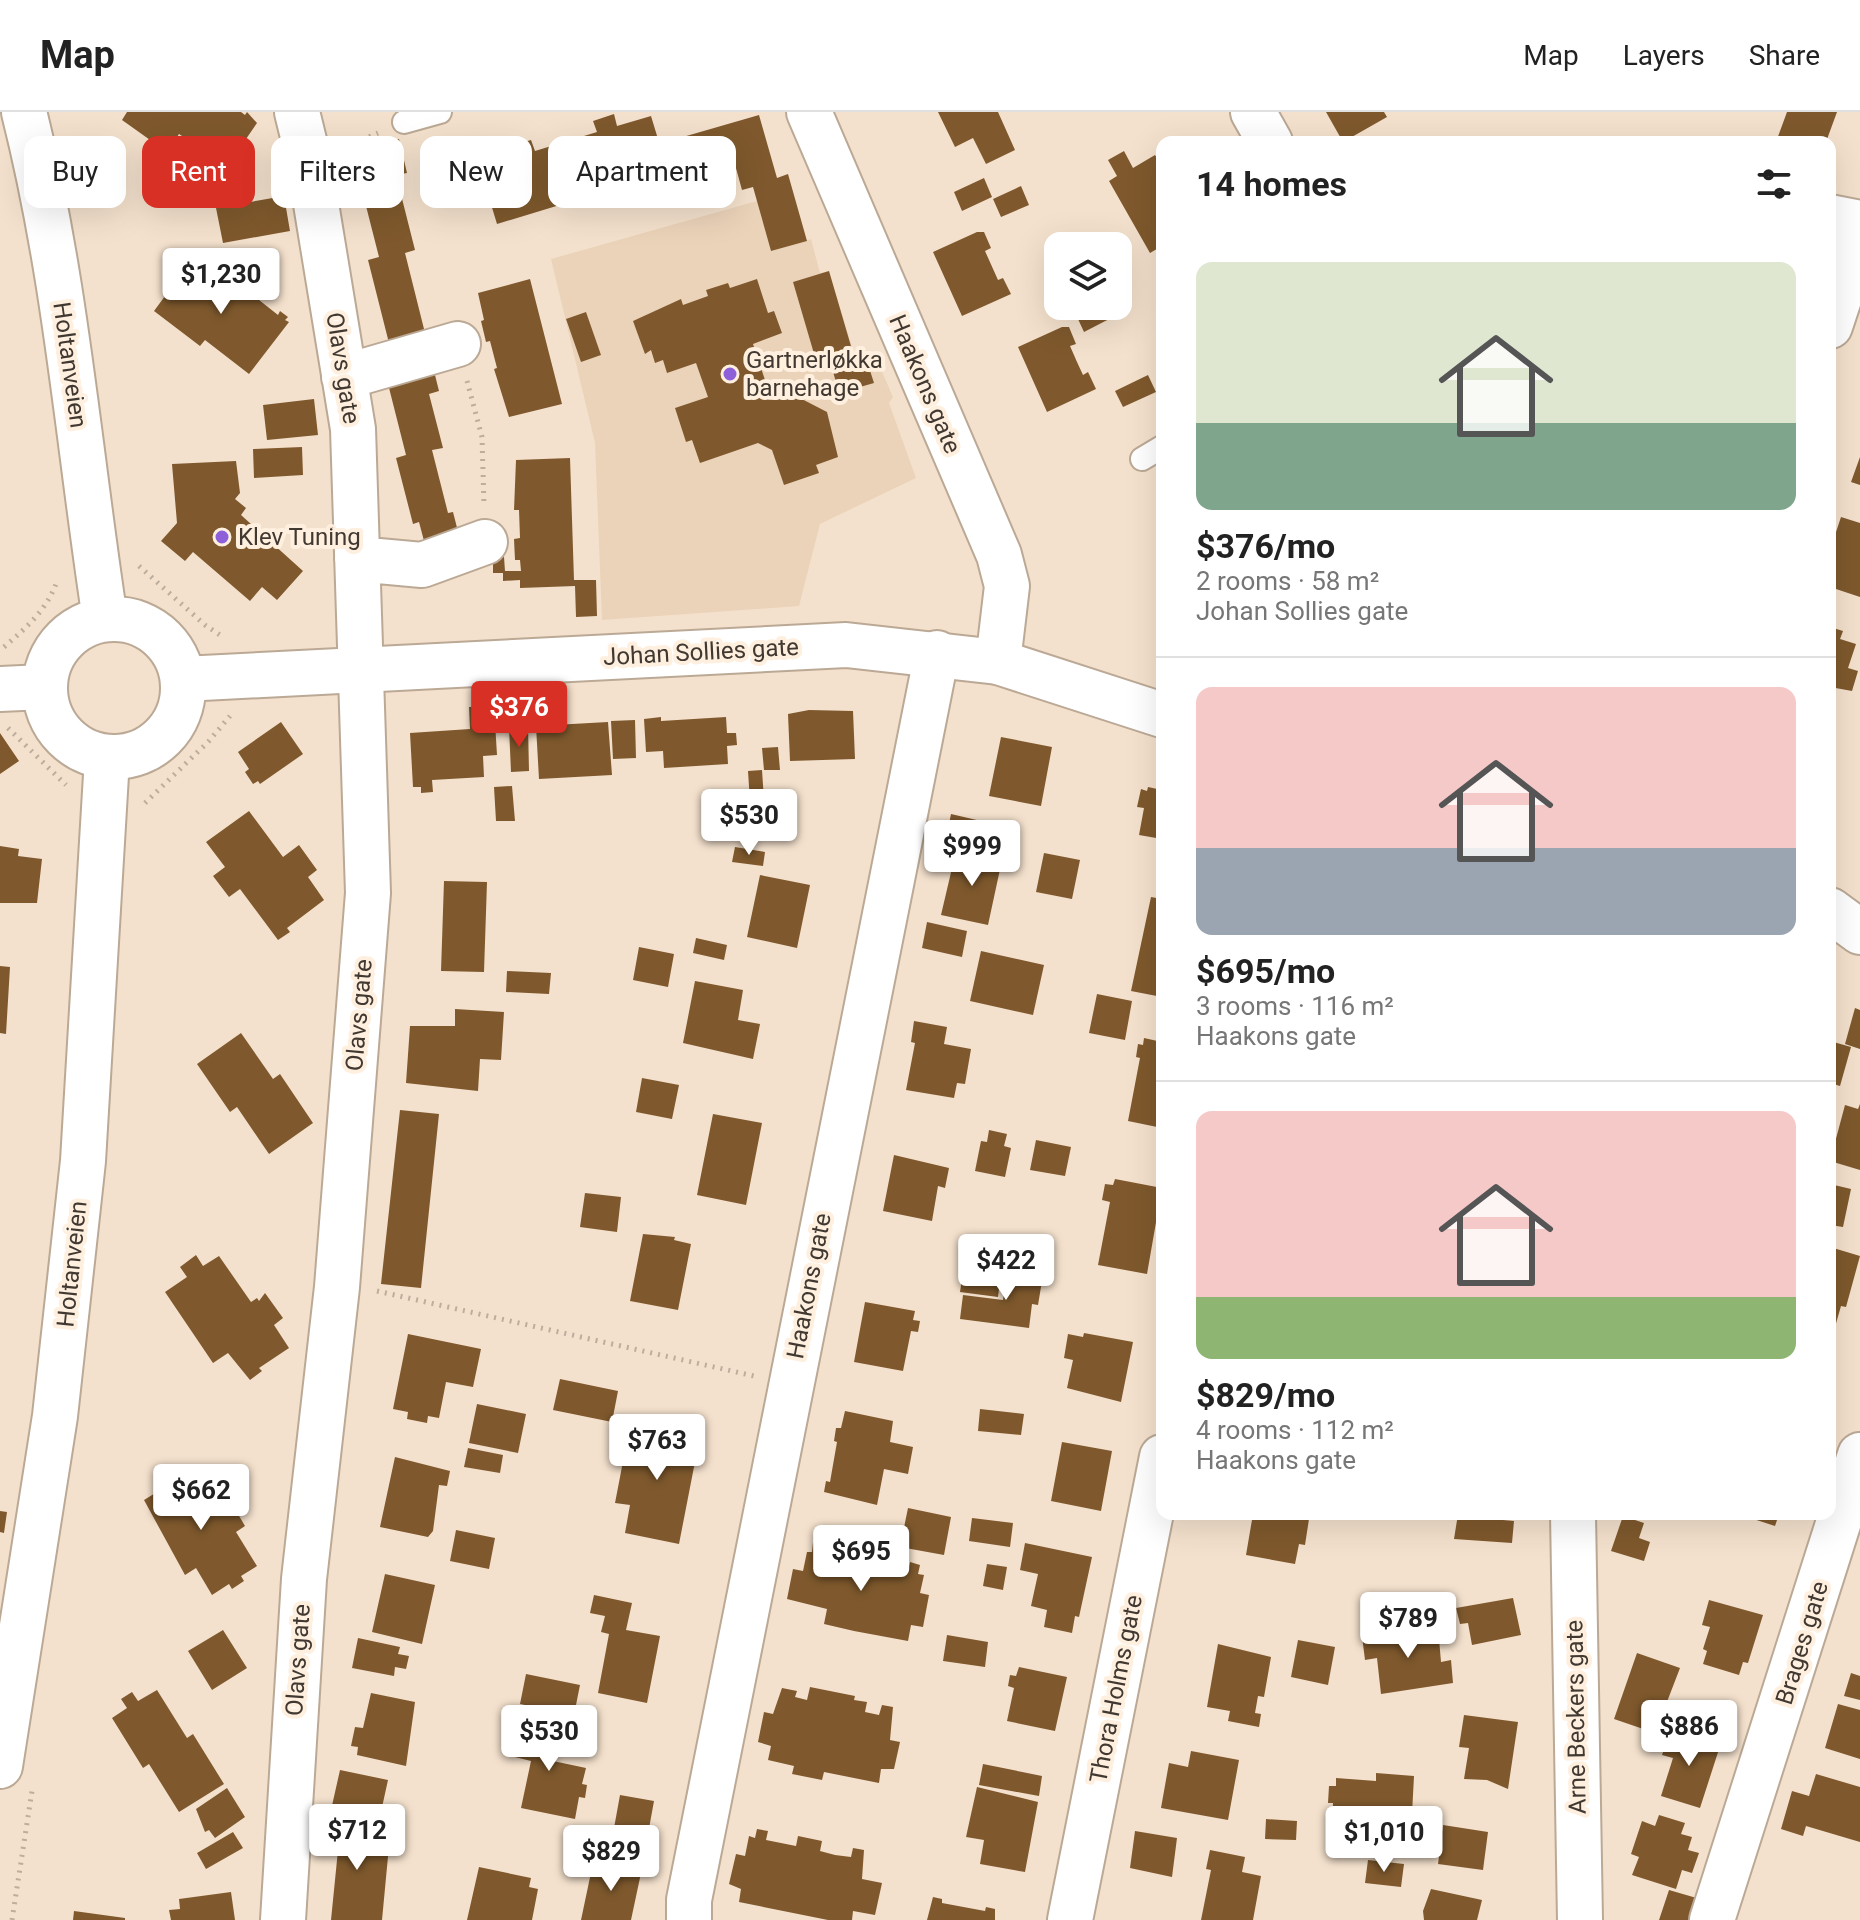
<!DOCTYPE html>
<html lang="en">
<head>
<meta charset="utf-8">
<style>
  :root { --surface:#fff; --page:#f6f6f6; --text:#222; --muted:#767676; --line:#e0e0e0; --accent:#d93025 }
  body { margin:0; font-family:Roboto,sans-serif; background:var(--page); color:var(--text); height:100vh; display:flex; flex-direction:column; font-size:30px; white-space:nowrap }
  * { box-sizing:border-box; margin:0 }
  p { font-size:26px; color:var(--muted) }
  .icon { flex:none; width:44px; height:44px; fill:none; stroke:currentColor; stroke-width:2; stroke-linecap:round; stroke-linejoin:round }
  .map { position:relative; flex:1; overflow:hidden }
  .details { position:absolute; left:1156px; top:24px; width:680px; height:1384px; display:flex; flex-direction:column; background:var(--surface); border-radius:16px; box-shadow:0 8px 32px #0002 }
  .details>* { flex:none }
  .guide { position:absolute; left:24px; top:24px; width:760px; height:72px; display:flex; gap:16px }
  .controls { position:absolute; left:1044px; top:120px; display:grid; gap:16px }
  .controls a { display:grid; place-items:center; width:88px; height:88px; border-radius:16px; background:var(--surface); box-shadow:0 8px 32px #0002; font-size:40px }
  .price { position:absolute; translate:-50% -68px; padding:0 18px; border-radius:8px; background:#fff; color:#222; font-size:26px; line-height:52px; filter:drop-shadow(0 2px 4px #0008) }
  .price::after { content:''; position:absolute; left:50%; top:48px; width:24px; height:18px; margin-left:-12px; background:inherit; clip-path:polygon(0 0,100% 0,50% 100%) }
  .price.current { background:var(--accent); color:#fff }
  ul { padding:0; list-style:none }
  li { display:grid; align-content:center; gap:16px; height:424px; padding:0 40px }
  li+li { border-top:2px solid var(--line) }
  li span { display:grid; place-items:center; height:248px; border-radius:16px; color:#555 }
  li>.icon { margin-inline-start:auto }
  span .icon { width:144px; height:144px; fill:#fffc; stroke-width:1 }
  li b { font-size:34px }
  h2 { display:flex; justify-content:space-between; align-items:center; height:96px; padding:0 40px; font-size:34px }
  .tag { padding:0 28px; border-radius:16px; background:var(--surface); box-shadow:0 8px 32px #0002; font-size:28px; line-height:72px }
  .tag.current { background:var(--accent); color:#fff }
  header { display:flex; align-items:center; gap:48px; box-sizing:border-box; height:112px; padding:0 40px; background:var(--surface); border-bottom:2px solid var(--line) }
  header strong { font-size:38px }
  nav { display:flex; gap:44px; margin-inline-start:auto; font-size:28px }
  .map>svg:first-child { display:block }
  .built { fill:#ebd3b9 }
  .building { fill:#7f592d }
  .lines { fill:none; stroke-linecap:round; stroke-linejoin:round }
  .lane-casing { stroke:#bba995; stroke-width:26 }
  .street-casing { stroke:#bba995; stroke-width:48 }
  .secondary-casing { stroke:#bba995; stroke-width:48 }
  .path { stroke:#bcad9d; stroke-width:5; stroke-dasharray:2 6; stroke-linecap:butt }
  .lane { stroke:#fff; stroke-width:22 }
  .street { stroke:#fff; stroke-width:44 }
  .secondary { stroke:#fff; stroke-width:44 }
  .poi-dot { fill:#8d60da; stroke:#feefdf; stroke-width:3 }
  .labels { text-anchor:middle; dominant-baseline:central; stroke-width:8; stroke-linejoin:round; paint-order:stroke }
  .poi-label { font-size:24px; fill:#413931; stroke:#feefdf; text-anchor:start }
  .street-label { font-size:24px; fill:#413931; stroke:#feefdf }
</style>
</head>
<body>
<header>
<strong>Map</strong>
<nav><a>Map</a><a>Layers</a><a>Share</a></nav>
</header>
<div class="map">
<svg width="1860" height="1808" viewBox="0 0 1860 1808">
  <rect width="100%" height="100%" fill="#f4e1cd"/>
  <!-- built -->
  <path class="built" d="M757,89L771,139L811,127L820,161L829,159L856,248L866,246L870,257L880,255L893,285L889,291L916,366L820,412L799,494L602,508L595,331L551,147Z"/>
  <!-- building -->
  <path class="building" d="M127,0H241L245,3L247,0L257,11L246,27L250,30L239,46L235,43L218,66L195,50L203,38L179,22L167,40L122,8Z
    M938,0H998L1015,38L986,52L973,26L955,35Z
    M1326,0H1384L1387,5L1343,30Z
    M1787,0H1837L1826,30H1776Z
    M614,2L617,14L651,4L668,60L497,112L480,56L514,45L510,34L531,28L535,39L597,20L593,9Z
    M759,3L777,66L788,62L807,129L771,139L753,75L742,78L734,49L686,63L676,27Z
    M399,27L407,61L396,63L415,138L405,141L428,233L392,243L368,148L379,145L352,39Z
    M1124,39L1133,56L1155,43L1162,54V134L1150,141L1109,69L1117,64L1108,48Z
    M984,66L992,85L962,99L954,80Z
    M1021,74L1029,93L1001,105L993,87Z
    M284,84L290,119L223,131L216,96Z
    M977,120H984L991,136L985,139L998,168L1003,166L1011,182L962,204L933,140Z
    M193,146L197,150L200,146L207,152L205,156L227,173L230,169L238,175L235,178L238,181L242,175L247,178L249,175L257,181L254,184L278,203L280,199L288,205L285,208L289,210L249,262L205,228L200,234L154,199Z
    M829,159L853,241L817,252L793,170Z
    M1058,159V190L1045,166Z
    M530,167L562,292L509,305L494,257L497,256L490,229L486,230L481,209L484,208L478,181Z
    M757,167L768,201L774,199L782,221L753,232L765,268L827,300L838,345L816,353L819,361L784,373L772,338L758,331L700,351L692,328L686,330L675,296L708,285L696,251L667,261L663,248L655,251L651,238L645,242L633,209L681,187L683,193L708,184L706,178L728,171L730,176Z
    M1072,194H1110L1115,204L1084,220Z
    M586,200L601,243L581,250L566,207Z
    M1062,215H1069L1076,232L1070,234L1077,250L1083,263L1088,260L1096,277L1047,300L1018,235Z
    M866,246L874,271L839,281L832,256Z
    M432,251L439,279L429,282L443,336L432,338L448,401L453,400L462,435L428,444L419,410L413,412L396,346L406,343L386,264Z
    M1148,263L1156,280L1123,295L1115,279Z
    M314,287L318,323L267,328L263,293Z
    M302,335L303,363L254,366L253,337Z
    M1860,345V373L1851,370Z
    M570,346L574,468H596L597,504L576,505L575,474L520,476V468L503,469V461H493V446L504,445L505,459H521L520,448H515L514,427L520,426L519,398H514L516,348Z
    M236,349L240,381L235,387L246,396L241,403L303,459L277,488L262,475L250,489L193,440L185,449L161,429L177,411L172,352Z
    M1841,405L1860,411V485L1830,475V425L1834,426Z
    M1830,515L1843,519L1840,527L1856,532L1848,556L1858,559L1852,579L1830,575Z
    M494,594L497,643L483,644L484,665L432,668L433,680L421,681V675H413L410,621L470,617L469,595Z
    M809,598L853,599L855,647L790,649L788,602Z
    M661,605V609L726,605L727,621H736L737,633L727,634L728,652L664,656L663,639L646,640L644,607Z
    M635,608L636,646L613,647L611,609Z
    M281,610L303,642L260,672L258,669L253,672L245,660L249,657L238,640Z
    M608,610L612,663L539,667L536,614Z
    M528,614L529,659L511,660L509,615Z
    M0,621L19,649L0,662Z
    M1001,625L1052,635L1041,694L989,684Z
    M778,635L780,658H764L762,636Z
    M762,658L764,688L750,690L748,659Z
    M512,674L515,709H496L494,675Z
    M1148,675L1162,678V727L1139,723L1144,696L1137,695L1141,677L1147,679Z
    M767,691L769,714L748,715L746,692Z
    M249,699L283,745L299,733L317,758L308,765L324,788L287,816L290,820L278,828L240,777L229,785L213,764L225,755L206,730Z
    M951,702L981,709L978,723L948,717Z
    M0,734L19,737L18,744L42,747L37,791H0Z
    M735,735L765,740L763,754L732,750Z
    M956,739L1002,748L988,813L941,803Z
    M1044,741L1080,748L1072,787L1036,780Z
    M760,763L810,773L797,836L747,825Z
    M444,769L487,770L484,860L441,859Z
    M1151,785L1162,787V885L1131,879Z
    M927,810L967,819L962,845L922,836Z
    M696,826L727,833L724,848L693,841Z
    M639,835L674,842L668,875L633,868Z
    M981,839L1044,853L1033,903L970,889Z
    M0,854L10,855L6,922L0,921Z
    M507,859L551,861L549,882L506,880Z
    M695,869L743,878L738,908L760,912L753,947L683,931Z
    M1097,882L1132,889L1125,928L1089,921Z
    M1855,896L1860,898V937L1845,932Z
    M455,897L504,900L501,948L480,947L478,979L406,971L410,914H455Z
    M914,909L947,915L944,932L971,937L965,972L957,971L954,986L906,978L915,931L911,930Z
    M241,921L273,967L280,962L313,1011L269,1042L237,995L230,1000L197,952Z
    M1144,926L1162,930V1016L1128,1009L1140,946L1136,945L1138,932L1143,933Z
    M1830,929L1851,935L1840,974L1830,971Z
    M642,966L679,973L672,1007L636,1000Z
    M1860,992V1058L1830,1049L1845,993L1858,997Z
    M400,998L439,1002L421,1176L381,1172Z
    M713,1002L762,1011L746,1093L697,1083Z
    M989,1018L1007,1022L1004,1034L1011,1036L1005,1065L975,1059L981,1029L987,1030Z
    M1036,1028L1071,1035L1065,1064L1030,1058Z
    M894,1043L949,1056L945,1076L938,1074L932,1109L883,1099Z
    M1115,1067L1162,1076L1147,1162L1098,1153L1110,1090L1102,1088L1105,1072L1113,1073Z
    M1830,1072L1851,1077L1843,1115L1830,1113Z
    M585,1081L621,1085L617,1120L580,1115Z
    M643,1122L675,1125L674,1128L691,1132L678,1198L630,1189Z
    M1830,1135L1860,1144L1846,1195L1841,1194L1833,1222L1830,1221Z
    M196,1143L203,1154L219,1144L251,1190L257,1186L259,1189L265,1181L283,1206L274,1213L289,1236L259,1256L262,1259L250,1268L228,1241L213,1251L165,1180L187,1165L180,1155Z
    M965,1147L1002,1153L998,1185L960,1180Z
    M1007,1158L1043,1163L1038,1193L1032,1192L1029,1216L960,1207L963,1183L1003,1188Z
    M865,1190L915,1199L913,1208L920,1209L918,1220L911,1219L903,1259L854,1250Z
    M1084,1221L1133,1230L1121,1290L1067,1276L1073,1248L1064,1246L1068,1222L1083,1225Z
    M408,1222L481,1237L473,1275L446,1270L439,1306L428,1304L427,1311L407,1307L408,1300L393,1297Z
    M560,1267L618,1279L612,1310L553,1298Z
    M477,1292L526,1302L518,1341L469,1331Z
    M980,1297L1024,1302L1021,1323L978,1319Z
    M845,1299L893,1309L890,1330L913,1335L908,1362L884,1357L877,1393L824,1380L826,1369L830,1370L837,1330L834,1329L836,1316H841Z
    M630,1313L700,1324L679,1432L625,1421L630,1393L615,1391Z
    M1062,1330L1112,1339L1101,1399L1051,1389Z
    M468,1336L503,1343L500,1361L464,1355Z
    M395,1345L450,1359L447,1374L439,1373L433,1419L428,1425L380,1415Z
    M201,1353L210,1369L200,1376L206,1386L215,1381L228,1402L235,1397L245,1414L236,1420L257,1454L241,1464L244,1469L232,1477L229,1472L212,1483L196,1456L185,1463L144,1388Z
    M908,1396L951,1405L944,1443L900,1435Z
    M0,1399L7,1400L4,1421L0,1420Z
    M1253,1402H1305L1304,1406L1309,1407L1305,1433L1299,1432L1295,1452L1246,1443Z
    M1458,1402H1503V1408L1514,1409L1512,1431L1454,1427Z
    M1738,1402H1779L1775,1414Z
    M1623,1404L1644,1411L1639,1426L1650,1430L1644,1449L1611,1439Z
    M972,1406L1013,1411L1010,1435L969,1429Z
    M456,1418L495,1426L489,1457L450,1449Z
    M813,1431L825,1433L823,1443L839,1446L852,1449L854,1439L869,1442L881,1445L879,1454L908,1460L910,1450L920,1453L918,1462L924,1463L920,1481L929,1483L923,1515L911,1513L908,1529L854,1519L824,1512L827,1497L787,1487L793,1457L803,1459L807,1440H812Z
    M1025,1431L1092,1445L1079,1505L1075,1504L1072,1521L1044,1515L1047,1498L1031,1494L1038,1462L1020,1458Z
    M987,1452L1007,1455L1003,1478L983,1474Z
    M385,1462L435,1473L422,1532L372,1520Z
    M594,1483L632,1491L626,1518L660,1524L647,1591L598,1581L609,1522L601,1520L605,1504L590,1501Z
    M1513,1486L1521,1523L1472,1533L1468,1511L1460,1512L1456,1496Z
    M1709,1488L1763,1503L1748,1551L1743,1550L1739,1563L1703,1552L1707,1539L1703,1537L1710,1515L1702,1513Z
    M1438,1515L1441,1550L1451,1548L1453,1571L1381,1582L1377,1546L1365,1548L1362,1524Z
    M223,1518L247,1556L212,1578L188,1539Z
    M947,1523L988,1530L985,1555L943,1549Z
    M358,1526L400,1535L398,1542L409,1544L406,1557L395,1555L394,1564L352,1556Z
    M1298,1528L1335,1535L1328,1573L1291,1565Z
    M1218,1532L1271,1545L1264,1585L1258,1584L1255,1601L1261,1602L1259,1615L1228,1609L1230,1599L1207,1595Z
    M1637,1541L1680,1556L1655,1621L1614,1607Z
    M1019,1555L1067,1565L1055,1619L1007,1609L1014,1576L1008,1574L1010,1563L1016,1564Z
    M1851,1561L1860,1564V1588L1844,1584Z
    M526,1562L580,1573L574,1603L520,1592Z
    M810,1575L855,1584L854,1588L867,1590L865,1600L879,1603L882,1593L893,1595L890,1628L900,1630L894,1657H881L879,1671L824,1660L822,1668L792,1662L794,1654L768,1648L771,1634L758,1630L764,1600L773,1602L782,1576L797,1579L795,1585L807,1588Z
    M157,1578L187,1626L193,1622L224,1672L179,1700L149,1652L143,1656L112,1606L127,1596L121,1587L132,1580L138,1589Z
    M371,1581L415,1590L406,1654L357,1643L358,1635L351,1634L355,1615L363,1616Z
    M1838,1592L1860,1598V1647L1825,1636Z
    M1464,1603L1518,1610L1508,1677L1487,1668L1464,1667L1469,1636L1459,1635Z
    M523,1608L560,1616L553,1649L586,1656L582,1672L587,1673L585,1686L579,1685L575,1707L521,1696L531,1649L515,1645Z
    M1670,1619L1720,1634L1700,1696L1661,1684L1673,1646L1662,1643Z
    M1191,1639L1239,1648L1228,1708L1161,1696L1169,1651L1188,1655Z
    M983,1652L1042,1664L1039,1684L979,1673Z
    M340,1658L388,1668L379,1709L331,1698Z
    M1376,1661L1414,1664L1412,1702L1379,1700L1377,1719L1332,1716L1333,1691H1328L1329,1674H1336V1666L1376,1669Z
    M1816,1662L1860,1675V1730L1806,1714L1803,1724L1781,1717L1792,1679L1809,1684Z
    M977,1675L1038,1690L1025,1760L980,1752L984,1728L966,1725Z
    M227,1676L245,1705L215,1726L209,1718L205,1720L196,1697Z
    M620,1683L654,1689L648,1722L614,1716Z
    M330,1701L368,1710L363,1732L389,1734L382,1808H331L339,1728L325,1725Z
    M1659,1703L1685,1711L1681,1722L1692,1725L1688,1738L1699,1741L1692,1761L1682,1758L1676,1777L1632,1763L1639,1745L1631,1742L1642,1709L1655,1714Z
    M1266,1707L1297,1709L1296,1728L1265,1727Z
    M1443,1713L1488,1720L1483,1758L1438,1752Z
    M757,1717L768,1719L766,1728L796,1734L798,1724L822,1729L820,1739L835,1743L851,1745L853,1736L864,1738L862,1767L882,1771L875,1803L853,1799L852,1808H828L739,1790L741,1777L729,1772L736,1742L745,1744L749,1724L755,1726Z
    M1135,1719L1177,1726L1172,1765L1130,1756Z
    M233,1720L243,1736L206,1757L197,1741Z
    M1210,1738L1245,1745L1242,1760L1261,1764L1253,1808H1201L1211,1758L1206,1757Z
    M1368,1748L1404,1752L1401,1775L1365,1771Z
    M604,1749L641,1761L631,1808H581L593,1751L603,1753Z
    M479,1755L531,1766L529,1775L538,1777L532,1808H467Z
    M1431,1777L1482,1788L1477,1808H1424L1423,1799Z
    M1669,1778L1700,1787L1693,1808H1659Z
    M231,1780L235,1808H171L169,1798L180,1797L179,1787Z
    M933,1785L942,1787V1791L985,1799L986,1795L995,1797V1808H927Z
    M74,1799L125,1806V1808H73Z"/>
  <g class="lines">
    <!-- lane casing -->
    <g class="lane-casing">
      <path id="lane" d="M404,10L440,0
        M1142,347L1162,335"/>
    </g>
    <!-- street casing -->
    <g class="street-casing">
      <path id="street" d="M809,0L999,443L1007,474L998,550
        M1253,0L1270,30
        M1830,105L1860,111
        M344,265L458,232
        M357,447L422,453L485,430
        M0,577L44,575
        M283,1808L304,1467L337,1175L368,781L353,317L309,49L297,0
        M689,1808V1788L937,541
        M1070,1808L1162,1345
        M1712,1808L1860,1343"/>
    </g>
    <!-- secondary casing -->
    <g class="secondary-casing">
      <path id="secondary" d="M24,0C66,166 79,338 105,507
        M1830,214L1860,124
        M45 576a69 69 0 1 1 138 0a69 69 0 1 1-138 0Z
        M183,567L846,533L998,550L1162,603
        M1830,798L1860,820
        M1573,1402L1580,1808
        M0,1654L55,1304L83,1049L107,646"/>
    </g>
    <!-- path -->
    <path class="path" d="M347,34L378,21
      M467,269L482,325L484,393
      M139,454L205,513L223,525
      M4,535C26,516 47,498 57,469
      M8,616L66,673
      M145,691L209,629L230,604
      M377,1179L754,1264
      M12,1808L32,1679"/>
    <!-- lane -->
    <use href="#lane" class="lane"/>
    <!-- street -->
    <use href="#street" class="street"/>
    <!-- secondary -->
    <use href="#secondary" class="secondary"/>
  </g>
  <!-- markers -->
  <g class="poi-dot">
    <circle cx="730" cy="262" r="8"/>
    <circle cx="222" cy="425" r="8"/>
  </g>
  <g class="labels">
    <!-- poi labels -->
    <g class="poi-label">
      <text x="746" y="248">Gartnerløkka<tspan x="746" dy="28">barnehage</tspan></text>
      <text x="238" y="425">Klev Tuning</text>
    </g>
    <!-- street labels -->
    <g class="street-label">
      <text transform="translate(70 253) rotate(82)">Holtanveien</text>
      <text transform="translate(343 256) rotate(81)">Olavs gate</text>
      <text transform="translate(925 272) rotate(67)">Haakons gate</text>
      <text transform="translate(701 540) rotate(-3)">Johan Sollies gate</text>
      <text transform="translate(359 903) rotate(-85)">Olavs gate</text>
      <text transform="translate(72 1152) rotate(-84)">Holtanveien</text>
      <text transform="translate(809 1174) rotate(-79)">Haakons gate</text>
      <text transform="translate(1802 1531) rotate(-73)">Brages gate</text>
      <text transform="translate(298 1548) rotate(-86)">Olavs gate</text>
      <text transform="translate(1116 1577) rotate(-79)">Thora Holms gate</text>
      <text transform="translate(1576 1605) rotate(-91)">Arne Beckers gate</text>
    </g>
  </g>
</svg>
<div class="controls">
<a><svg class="icon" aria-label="layers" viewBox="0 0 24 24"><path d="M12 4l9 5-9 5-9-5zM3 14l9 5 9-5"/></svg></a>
</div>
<b class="price" style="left:221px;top:204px">$1,230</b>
<b class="price current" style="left:519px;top:637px">$376</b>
<b class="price" style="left:749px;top:745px">$530</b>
<b class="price" style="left:972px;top:776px">$999</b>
<b class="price" style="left:1006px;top:1190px">$422</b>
<b class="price" style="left:657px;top:1370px">$763</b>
<b class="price" style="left:201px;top:1420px">$662</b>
<b class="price" style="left:861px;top:1481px">$695</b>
<b class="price" style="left:1408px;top:1548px">$789</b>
<b class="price" style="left:1689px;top:1656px">$886</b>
<b class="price" style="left:549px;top:1661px">$530</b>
<b class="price" style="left:357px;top:1760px">$712</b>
<b class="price" style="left:1384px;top:1762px">$1,010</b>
<b class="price" style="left:611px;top:1781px">$829</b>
<div class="guide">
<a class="tag">Buy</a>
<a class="tag current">Rent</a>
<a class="tag">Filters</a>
<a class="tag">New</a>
<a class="tag">Apartment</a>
</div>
<section class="details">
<h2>14 homes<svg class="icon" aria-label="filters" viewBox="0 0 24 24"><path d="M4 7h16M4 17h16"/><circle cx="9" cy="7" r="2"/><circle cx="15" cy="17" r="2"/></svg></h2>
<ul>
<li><span style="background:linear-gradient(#dfe7d0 65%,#7fa58c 0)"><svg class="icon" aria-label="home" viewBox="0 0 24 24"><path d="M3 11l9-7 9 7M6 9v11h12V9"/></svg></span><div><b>$376/mo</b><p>2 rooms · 58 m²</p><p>Johan Sollies gate</p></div></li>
<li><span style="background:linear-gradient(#f6c9c9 65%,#9aa5b1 0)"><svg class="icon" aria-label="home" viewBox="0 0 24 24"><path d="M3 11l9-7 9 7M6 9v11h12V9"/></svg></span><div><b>$695/mo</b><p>3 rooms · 116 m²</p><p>Haakons gate</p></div></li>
<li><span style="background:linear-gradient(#f6c9c9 75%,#8fb573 0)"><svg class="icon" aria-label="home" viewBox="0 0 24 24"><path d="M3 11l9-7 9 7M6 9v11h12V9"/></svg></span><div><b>$829/mo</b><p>4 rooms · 112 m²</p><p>Haakons gate</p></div></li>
</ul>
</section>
</div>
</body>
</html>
